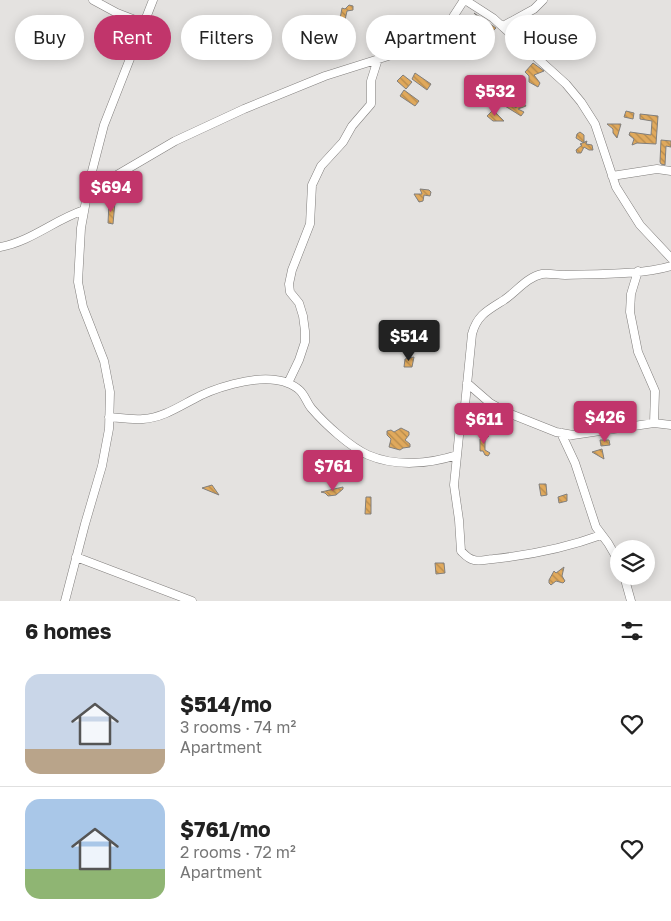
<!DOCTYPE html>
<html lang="en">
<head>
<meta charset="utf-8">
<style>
  :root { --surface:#fff; --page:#f2f2f2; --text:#222; --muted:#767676; --line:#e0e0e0; --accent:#c1356b }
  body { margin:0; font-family:"Golos Text",sans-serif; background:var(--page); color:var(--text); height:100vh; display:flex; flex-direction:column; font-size:19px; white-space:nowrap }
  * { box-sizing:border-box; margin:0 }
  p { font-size:16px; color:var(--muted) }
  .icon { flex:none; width:28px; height:28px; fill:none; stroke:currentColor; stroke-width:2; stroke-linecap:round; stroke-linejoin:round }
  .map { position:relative; height:601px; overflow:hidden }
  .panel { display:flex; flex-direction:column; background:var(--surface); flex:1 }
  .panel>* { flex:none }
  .guide { position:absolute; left:15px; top:15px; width:641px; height:45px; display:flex; gap:10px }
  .controls { position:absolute; left:610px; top:540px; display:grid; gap:10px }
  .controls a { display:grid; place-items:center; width:45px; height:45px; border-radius:50%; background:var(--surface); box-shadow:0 2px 12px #0003; font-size:25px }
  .price { position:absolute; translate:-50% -42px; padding:0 11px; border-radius:5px; background:var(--accent); color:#fff; font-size:16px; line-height:32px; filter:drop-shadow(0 1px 2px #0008) }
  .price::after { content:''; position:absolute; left:50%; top:30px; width:15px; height:11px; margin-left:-8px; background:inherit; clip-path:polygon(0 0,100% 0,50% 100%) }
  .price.on { background:#222; color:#fff }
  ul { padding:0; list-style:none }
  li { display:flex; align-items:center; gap:15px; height:125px; padding:0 25px }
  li+li { border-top:1px solid var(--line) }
  li span { display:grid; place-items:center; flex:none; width:140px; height:100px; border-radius:15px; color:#555 }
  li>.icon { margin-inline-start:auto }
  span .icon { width:60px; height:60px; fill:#fffc; stroke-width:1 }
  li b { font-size:21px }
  h2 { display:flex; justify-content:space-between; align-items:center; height:60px; padding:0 25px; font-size:21px }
  .chip { padding:0 18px; border-radius:22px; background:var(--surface); box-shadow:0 2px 12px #0003; font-size:18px; line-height:45px }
  .chip.on { background:var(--accent); color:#fff }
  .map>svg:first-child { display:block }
  .building { fill:url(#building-back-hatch); stroke:#817f7d }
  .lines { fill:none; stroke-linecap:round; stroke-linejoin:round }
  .minor-casing { stroke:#807e7c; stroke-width:9 }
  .minor { stroke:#fff; stroke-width:8 }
</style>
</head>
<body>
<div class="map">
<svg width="671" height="601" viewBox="0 0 671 601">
  <defs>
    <pattern id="building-back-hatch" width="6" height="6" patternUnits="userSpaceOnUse" patternTransform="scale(1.25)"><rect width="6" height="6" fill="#e0a95c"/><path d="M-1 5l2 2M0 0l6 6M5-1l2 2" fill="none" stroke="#b68a4c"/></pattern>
  </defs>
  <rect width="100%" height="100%" fill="#e4e2e0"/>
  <!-- building -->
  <path class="building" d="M349,5L353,6V10L347,11L345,20L340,19L342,8L345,9Z
    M474,13L496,28L490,34L492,35L477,50L459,32L463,28L471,37L473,35L477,38L488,28Z
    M445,39L450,42L445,52L440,50Z
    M533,63L544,71L534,75L540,83L538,87L529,82V76L525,72Z
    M415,73L431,84L427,90L412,79Z
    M403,75L412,82L406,89L397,81Z
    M404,90L419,101L415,106L400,96Z
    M519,96L523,98V102L526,106L518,109L524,112L521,116L505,106L506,103L508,102L516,108Z
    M493,110L504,121H493L487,116Z
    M626,111L634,113L633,119L624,117Z
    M640,114L658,116L656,144L637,143L632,145L634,139L629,135L630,132L651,135L652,121L640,119Z
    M607,124H621L617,138L613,133V129Z
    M580,132L584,135V143L576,138L577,134Z
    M661,140L671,141V147L666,146L665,165L661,164L660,162Z
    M587,141L586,144L592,145L593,150H589L584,147L581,153H577L576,150L582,145L580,144Z
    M420,189L429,190L431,192L430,196L424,195L423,201L419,202L414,194H422Z
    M115,202L113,224L108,223L109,203Z
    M414,357L412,367H404L405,359Z
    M401,428L409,432V435L405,440L410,444V447L403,448L400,450L389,447L391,439L387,435V431L391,430L394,432Z
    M485,434L489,436L485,440V450L490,453L488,456L485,455L483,451H480V439Z
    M600,440H609L610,445L601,446Z
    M602,449L604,459L592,452Z
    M539,484H546L547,495L541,496Z
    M212,485L219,495L202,488Z
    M343,487V489L336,495L328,496L325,493L321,492Z
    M567,494V501L559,503L558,497Z
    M366,497H371V514H365Z
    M435,563H444L445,573L436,574Z
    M564,567L562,576L565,581L563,583L556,581L551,585L549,583V580L554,571L556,573Z"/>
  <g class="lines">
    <!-- minor casing -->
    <g class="minor-casing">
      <path id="minor" d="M93,0L117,13L143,23
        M465,0L493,18L566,84L581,102L595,124L616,187L640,225L671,258
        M503,26L534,9L543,0
        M612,176L657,169L671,171
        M88,192L175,141L244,109L325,76L401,52L451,20L464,0
        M0,247C32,241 54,220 84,210
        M638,271L631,294L630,312L638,352L655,391L654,423
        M288,383L299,360L305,342V331L303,316L299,303L290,292L289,284L292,270L310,224L312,185L321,166L343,142L352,126L371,104V81L378,59
        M467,383L490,403L508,413L556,432L573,435L654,423L671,425
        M109,417C120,418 132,420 143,419C161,418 177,408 192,400C213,388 253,376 276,380C285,381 297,386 302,393C306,398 308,405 312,409C325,424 350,447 368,455C396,467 429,464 457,455
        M561,433L575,463L596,527L608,543L619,562
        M601,535C566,548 530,555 493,559C487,559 480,562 474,560C468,559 465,555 461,551L459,520L454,485L460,426L465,405L472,334C477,315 488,310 504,300C516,292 527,277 542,274C549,273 558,275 565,275C597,274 641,275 671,266
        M76,557L192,601
        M624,576L631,601
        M65,601L85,524L102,466L109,429L110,392L104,361L83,307L78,282L81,228L90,179L104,125L153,0"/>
    </g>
    <!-- minor -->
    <use href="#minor" class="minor"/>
  </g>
</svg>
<div class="controls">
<a><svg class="icon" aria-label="layers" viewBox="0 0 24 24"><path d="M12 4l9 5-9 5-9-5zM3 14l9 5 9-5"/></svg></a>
</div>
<b class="price" style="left:495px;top:117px">$532</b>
<b class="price" style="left:111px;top:213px">$694</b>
<b class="price on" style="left:409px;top:362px">$514</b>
<b class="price" style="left:605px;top:443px">$426</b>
<b class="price" style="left:484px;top:445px">$611</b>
<b class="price" style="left:333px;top:492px">$761</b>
<div class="guide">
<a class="chip">Buy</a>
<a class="chip on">Rent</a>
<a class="chip">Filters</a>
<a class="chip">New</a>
<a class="chip">Apartment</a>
<a class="chip">House</a>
</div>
</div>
<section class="panel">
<h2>6 homes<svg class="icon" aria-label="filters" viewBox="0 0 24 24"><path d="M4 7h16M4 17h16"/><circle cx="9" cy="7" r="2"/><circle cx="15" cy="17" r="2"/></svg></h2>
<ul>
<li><span style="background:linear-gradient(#c9d6e8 75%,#b9a48a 0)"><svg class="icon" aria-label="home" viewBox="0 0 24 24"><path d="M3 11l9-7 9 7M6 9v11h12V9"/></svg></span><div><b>$514/mo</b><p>3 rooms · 74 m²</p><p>Apartment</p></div><svg class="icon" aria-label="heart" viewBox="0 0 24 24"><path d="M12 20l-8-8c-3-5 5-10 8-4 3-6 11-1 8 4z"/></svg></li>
<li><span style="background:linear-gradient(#a9c7e8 70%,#8fb573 0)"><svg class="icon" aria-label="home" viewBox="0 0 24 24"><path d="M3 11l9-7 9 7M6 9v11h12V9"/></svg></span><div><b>$761/mo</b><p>2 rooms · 72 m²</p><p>Apartment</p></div><svg class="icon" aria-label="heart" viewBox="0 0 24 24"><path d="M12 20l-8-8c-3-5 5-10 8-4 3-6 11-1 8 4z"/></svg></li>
</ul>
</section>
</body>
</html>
